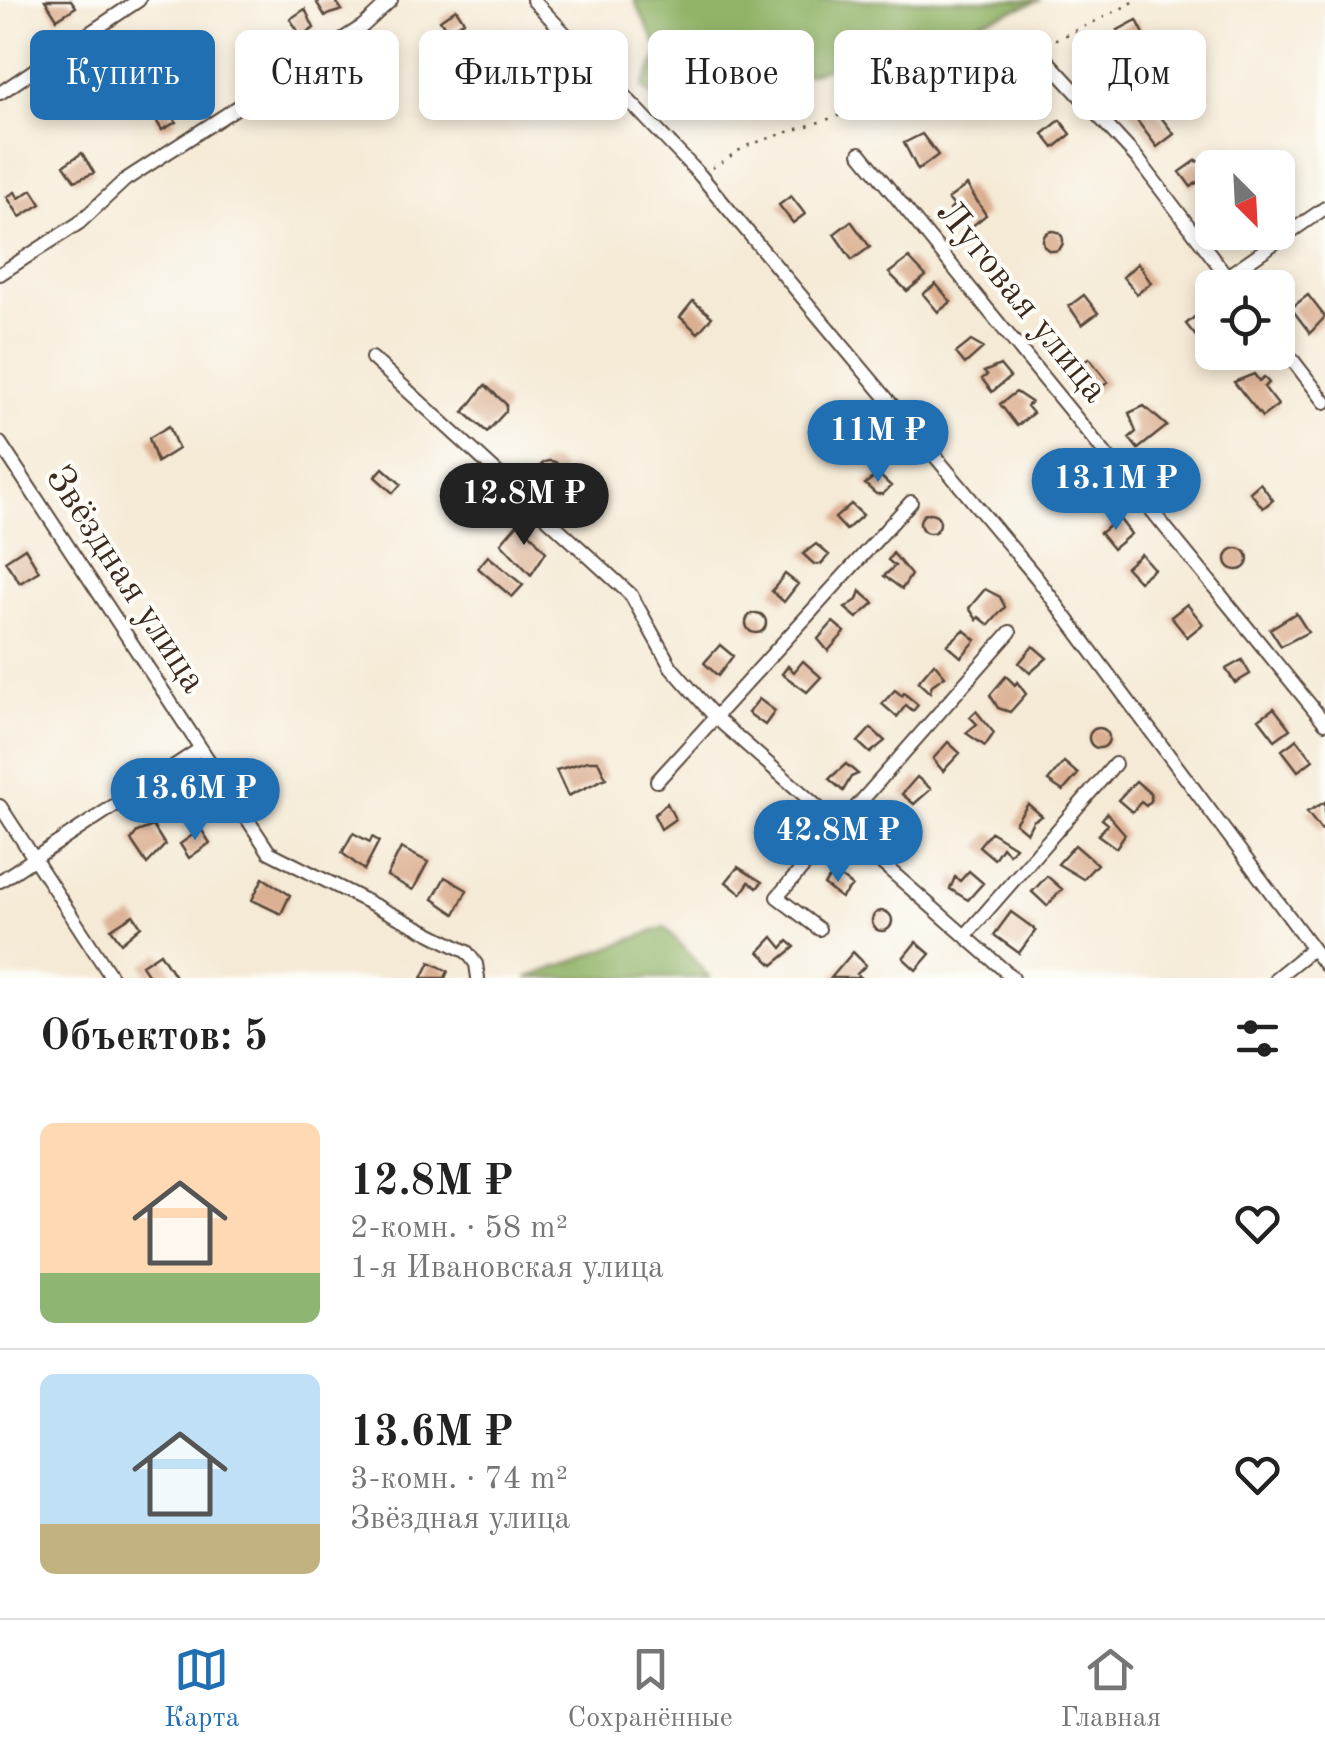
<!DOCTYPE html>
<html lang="ru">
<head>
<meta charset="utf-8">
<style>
  :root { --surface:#fff; --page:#f6f6f6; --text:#222; --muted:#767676; --line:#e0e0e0; --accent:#1f6fb2 }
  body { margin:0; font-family:"Old Standard TT",serif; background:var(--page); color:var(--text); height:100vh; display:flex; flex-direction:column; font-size:38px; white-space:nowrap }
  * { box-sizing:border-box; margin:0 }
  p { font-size:32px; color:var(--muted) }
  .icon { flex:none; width:55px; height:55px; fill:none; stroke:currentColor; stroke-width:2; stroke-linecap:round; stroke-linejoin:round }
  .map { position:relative; height:978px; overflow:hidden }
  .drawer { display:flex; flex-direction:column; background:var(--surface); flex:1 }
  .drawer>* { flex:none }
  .hud { position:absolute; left:30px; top:30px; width:1265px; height:90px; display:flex; gap:20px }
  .needle { width:65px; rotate:156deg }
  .buttons { position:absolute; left:1195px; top:150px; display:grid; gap:20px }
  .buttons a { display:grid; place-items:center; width:100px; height:100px; border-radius:15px; background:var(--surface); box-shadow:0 5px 15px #0003; font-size:50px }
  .price { position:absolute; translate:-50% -85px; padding:0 22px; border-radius:35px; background:var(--accent); color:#fff; font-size:32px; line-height:65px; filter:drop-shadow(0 2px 5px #0008) }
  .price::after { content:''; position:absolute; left:50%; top:60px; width:30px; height:22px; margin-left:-15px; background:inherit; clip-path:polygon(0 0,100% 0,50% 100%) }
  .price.selected { background:#222; color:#fff }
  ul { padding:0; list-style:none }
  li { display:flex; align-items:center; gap:30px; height:250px; padding:0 40px }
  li+li { border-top:2px solid var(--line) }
  li span { display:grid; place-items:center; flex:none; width:280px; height:200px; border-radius:15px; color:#555 }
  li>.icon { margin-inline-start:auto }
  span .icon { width:120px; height:120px; fill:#fffc; stroke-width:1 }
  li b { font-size:42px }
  h2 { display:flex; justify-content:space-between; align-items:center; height:120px; padding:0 40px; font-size:42px }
  .pill { padding:0 35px; border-radius:15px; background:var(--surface); box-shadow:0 5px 15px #0003; font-size:35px; line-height:90px }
  .pill.selected { background:var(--accent); color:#fff }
  .dock { display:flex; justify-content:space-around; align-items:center; height:140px; border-top:2px solid var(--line); background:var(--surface); font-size:28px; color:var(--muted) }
  .dock a { display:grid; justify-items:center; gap:5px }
  .dock .selected { color:var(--accent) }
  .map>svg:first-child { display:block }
  .forest { fill:#91b368; stroke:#666e43; stroke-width:2.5 }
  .building { fill:#dbaf91 }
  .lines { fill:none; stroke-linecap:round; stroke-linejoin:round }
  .minor-casing { stroke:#57473a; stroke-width:16 }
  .path { stroke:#57473a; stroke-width:2.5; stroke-dasharray:2.5 8; stroke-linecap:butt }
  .minor { stroke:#fff; stroke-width:12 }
  .labels { text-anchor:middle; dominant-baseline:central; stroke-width:8; stroke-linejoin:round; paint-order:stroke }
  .street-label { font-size:38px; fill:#3b2a1e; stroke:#fdfcf7 }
</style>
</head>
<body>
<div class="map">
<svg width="1325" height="978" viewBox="0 0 1325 978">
  <rect width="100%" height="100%" fill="#fdfcf7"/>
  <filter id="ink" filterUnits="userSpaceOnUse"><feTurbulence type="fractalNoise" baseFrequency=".01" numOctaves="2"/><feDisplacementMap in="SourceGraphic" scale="20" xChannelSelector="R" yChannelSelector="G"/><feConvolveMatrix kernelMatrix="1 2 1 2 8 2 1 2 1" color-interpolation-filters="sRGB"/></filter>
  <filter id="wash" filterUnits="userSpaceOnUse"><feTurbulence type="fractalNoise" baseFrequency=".0048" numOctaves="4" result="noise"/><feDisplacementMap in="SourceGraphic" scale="40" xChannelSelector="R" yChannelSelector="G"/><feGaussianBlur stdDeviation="2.25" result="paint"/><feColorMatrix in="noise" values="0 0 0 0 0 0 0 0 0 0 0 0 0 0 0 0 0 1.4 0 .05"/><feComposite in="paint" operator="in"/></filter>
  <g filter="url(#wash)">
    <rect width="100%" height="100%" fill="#f5ead6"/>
    <!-- forest -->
    <path class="forest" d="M634,0H1041L937,37L670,114L642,87L660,52Z
      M665,927L710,978H527Z"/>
    <g id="blocks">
      <!-- building -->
      <path class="building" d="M45,0H71L76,7L57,19Z
        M321,0H335L342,10L325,16L317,3Z
        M305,9L314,28L302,37L290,19Z
        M456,9L464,21L448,32L440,20Z
        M1137,20L1148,42L1130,52L1118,30Z
        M135,43L152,62L126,79L123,74L118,77L112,67L123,60L119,54Z
        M1112,61L1128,77L1112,90L1100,75Z
        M1143,94L1174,134L1157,147L1126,106Z
        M167,108L176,122L162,130L154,117Z
        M1060,120L1071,134L1054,148L1043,134Z
        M922,134L938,155L918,170L904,143Z
        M82,153L94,173L75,181L64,165Z
        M1197,160L1208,174L1191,187L1180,172Z
        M967,185L986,215L966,231L950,210L954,206L948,199Z
        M32,190L41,204L20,217L7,197L15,192L19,198Z
        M791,196L805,214L793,223L779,205Z
        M851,221L870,247L852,260L834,234Z
        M1043 241a10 10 0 1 1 20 0a10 10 0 1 1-20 0Z
        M909,258L926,276L907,291L889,273Z
        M1138,263L1151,283L1137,294L1123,277Z
        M936,284L951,302L938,312L923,294Z
        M1084,295L1098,313L1082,325L1069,306Z
        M1308,295L1325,317L1310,333L1291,308Z
        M693,301L712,317L698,333L680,317Z
        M1198,314L1210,328L1198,339L1186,324Z
        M971,341L983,348L965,364L956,353Z
        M1089,358L1108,382L1092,395L1072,372Z
        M1000,365L1010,377L992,392L982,379L987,375L984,372Z
        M1254,374L1259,381L1264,377L1269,383L1264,387L1278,405L1262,417L1234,382Z
        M485,385L506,404V411L487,432L464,412Z
        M1016,392L1031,402L1027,406L1033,413L1017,426L1000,404Z
        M1144,406L1167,426L1138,449L1129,438L1136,432L1129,413Z
        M169,426L178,449L157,462L149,438Z
        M1078,456L1095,476L1061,505L1043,484Z
        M538 473a12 12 0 1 1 24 0a12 12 0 1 1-24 0Z
        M383,468L401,484L393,493L375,477Z
        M878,474L891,486L883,494H876L865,484Z
        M1260,483L1273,500L1263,508L1250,492Z
        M851,504L863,515L846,530L835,518Z
        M920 523a10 10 0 1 1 20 0a10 10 0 1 1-20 0Z
        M1119,518L1131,534L1113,549L1100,533Z
        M520,521L546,552L531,575L501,543Z
        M816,544L829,555L821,564H814L803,554Z
        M25,548L39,571L20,583L5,561Z
        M1226 559a11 11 0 1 1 22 0a11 11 0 1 1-22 0Z
        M893,553L911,575L902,589L884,576L895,566L888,560Z
        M1141,554L1154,569L1139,581L1126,567Z
        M488,556L523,585L512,597L478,568Z
        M785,574L798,584L784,602L772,591Z
        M985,589L1000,597L1005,607L989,625L979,617L977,620L969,608Z
        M860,591L874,603L857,618L845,608L857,600Z
        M1187,604L1203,624L1187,637L1171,617Z
        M1296,613L1308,632L1281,646L1270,629Z
        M746 623a10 10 0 1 1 20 0a10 10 0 1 1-20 0Z
        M833,622L845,632L828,651L818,639Z
        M964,630L976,640L961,657L947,645Z
        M720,645L733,656L718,676L704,663Z
        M1033,646L1047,658L1030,673L1019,663Z
        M1242,660L1250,674L1235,683L1226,669Z
        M803,661L821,677L807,692L782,674L788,666L794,672Z
        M934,663L945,676L932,685L930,693L918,682Z
        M1006,676L1015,685L1017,682L1026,694L1010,712L998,708L990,695Z
        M895,690L902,696L904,693L918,705L913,711L906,705L897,717L882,704Z
        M759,699L775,711L765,725L748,713Z
        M1274,708L1290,729L1275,740L1259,719Z
        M976,711L994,733L985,746L966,733L977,724L970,717Z
        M871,728L885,741L870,753L858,742Z
        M1089 738a10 10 0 1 1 20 0a10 10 0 1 1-20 0Z
        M1297,739L1313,760L1298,771L1282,750Z
        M948,742L960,753L943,771L933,759Z
        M588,761H598L606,778L568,796L556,770Z
        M1064,762L1078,774L1063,791L1048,781Z
        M846,764L858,774L851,777L843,791L829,779Z
        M917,777L931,789L914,804L902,794Z
        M1136,781L1151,794V801L1146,806L1141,802L1132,812L1118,800Z
        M1325,802V827L1321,830L1307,812Z
        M667,803L675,819L661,829L654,815Z
        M1028,804L1042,816L1033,821L1027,833L1015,823Z
        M891,806L910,828L901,841L882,829L893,819L886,813Z
        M1107,813L1125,834L1116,848L1098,835L1108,824L1102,819Z
        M775,821L801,838L793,848L781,843L777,847L757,830L760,824Z
        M153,826L165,845L147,864L131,840L137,832Z
        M201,829L210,843L189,858L180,844Z
        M991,832L1015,847L1009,854L1002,847L994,859L979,846Z
        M353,833L370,842L372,837L379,841L364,870L342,853Z
        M1075,845L1097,864L1083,879L1058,864Z
        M401,848L428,862L413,890L387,876Z
        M738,867L762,882L757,888L749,882L741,894L726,882Z
        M969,871L983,883L968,900L950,889L955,877L960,881Z
        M834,872L852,886L841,898L824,885Z
        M1047,876L1062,889L1047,906L1032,892Z
        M445,877L467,890L455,914L433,899Z
        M263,878L290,895L281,914L252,900Z
        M872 921a10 10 0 1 1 20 0a10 10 0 1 1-20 0Z
        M1011,912L1036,930L1019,953L994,935Z
        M133,915L141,926L121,943L111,929Z
        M773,937L782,948L788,941L795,947L773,965L759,952Z
        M916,942L930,954L916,970L903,958Z
        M853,952L866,965L857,974L861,978H831Z
        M160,953L176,978H141L148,974L142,965Z
        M430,962L448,971L445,978H422Z"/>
    </g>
  </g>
  <g filter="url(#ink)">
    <use href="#blocks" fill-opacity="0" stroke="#57473a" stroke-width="2.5"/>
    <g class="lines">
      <!-- minor casing -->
      <g class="minor-casing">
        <path id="minor" d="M533,0L700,175L1036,577L1325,965
          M1044,57L1137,158L1236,288
          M0,93L139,0
          M860,153L1325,723
          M0,274L79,223L125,180L363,26L391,0
          M1227,276L1325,208
          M1278,341L1325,402
          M372,358L631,595L671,667L716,718L1013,978
          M0,443L269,852L467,952L476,964L478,978
          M657,781L911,502
          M0,806L112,978
          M0,881L200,749
          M819,929L777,897L1010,632
          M965,936L1115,764
          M1276,978L1312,949"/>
      </g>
      <!-- path -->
      <path class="path" d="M712,168L746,146C876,102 1016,66 1137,0"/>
      <!-- minor -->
      <use href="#minor" class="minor"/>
    </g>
  </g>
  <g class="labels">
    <!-- street labels -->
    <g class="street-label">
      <text transform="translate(1021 302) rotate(51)">Луговая улица</text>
      <text transform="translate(125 580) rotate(57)">Звёздная улица</text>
    </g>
  </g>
</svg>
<div class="buttons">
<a><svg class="needle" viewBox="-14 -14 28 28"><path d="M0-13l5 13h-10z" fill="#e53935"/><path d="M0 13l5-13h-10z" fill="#767676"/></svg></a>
<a><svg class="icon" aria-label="locate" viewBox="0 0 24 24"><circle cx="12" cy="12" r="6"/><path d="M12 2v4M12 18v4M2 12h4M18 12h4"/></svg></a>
</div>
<b class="price" style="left:878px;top:485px">11M ₽</b>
<b class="price" style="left:1116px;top:533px">13.1M ₽</b>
<b class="price selected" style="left:524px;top:548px">12.8M ₽</b>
<b class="price" style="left:195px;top:843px">13.6M ₽</b>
<b class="price" style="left:838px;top:885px">42.8M ₽</b>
<div class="hud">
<a class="pill selected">Купить</a>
<a class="pill">Снять</a>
<a class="pill">Фильтры</a>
<a class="pill">Новое</a>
<a class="pill">Квартира</a>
<a class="pill">Дом</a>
</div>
</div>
<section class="drawer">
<h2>Объектов: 5<svg class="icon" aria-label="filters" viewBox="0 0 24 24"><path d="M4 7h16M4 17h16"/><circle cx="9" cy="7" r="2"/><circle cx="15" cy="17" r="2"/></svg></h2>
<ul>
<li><span style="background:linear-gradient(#ffd9b3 75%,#8fb573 0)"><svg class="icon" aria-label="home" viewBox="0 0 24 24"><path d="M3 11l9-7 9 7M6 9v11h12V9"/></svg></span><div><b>12.8M ₽</b><p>2-комн. · 58 m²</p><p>1-я Ивановская улица</p></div><svg class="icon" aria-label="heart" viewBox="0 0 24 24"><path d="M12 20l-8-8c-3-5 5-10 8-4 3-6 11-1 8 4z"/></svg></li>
<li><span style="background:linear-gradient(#bfe0f5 75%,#c2b280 0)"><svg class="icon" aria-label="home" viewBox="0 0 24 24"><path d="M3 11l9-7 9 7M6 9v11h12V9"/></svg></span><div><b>13.6M ₽</b><p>3-комн. · 74 m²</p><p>Звёздная улица</p></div><svg class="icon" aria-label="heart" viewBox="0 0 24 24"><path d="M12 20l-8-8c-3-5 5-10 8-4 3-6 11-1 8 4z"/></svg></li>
</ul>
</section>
<nav class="dock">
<a class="selected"><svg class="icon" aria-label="map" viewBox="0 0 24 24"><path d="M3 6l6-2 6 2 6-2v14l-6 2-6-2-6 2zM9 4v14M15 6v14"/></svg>Карта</a>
<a><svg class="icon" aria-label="saved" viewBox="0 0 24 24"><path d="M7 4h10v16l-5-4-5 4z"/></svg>Сохранённые</a>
<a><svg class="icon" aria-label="home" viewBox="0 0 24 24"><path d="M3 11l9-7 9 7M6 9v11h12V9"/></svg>Главная</a>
</nav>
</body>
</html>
